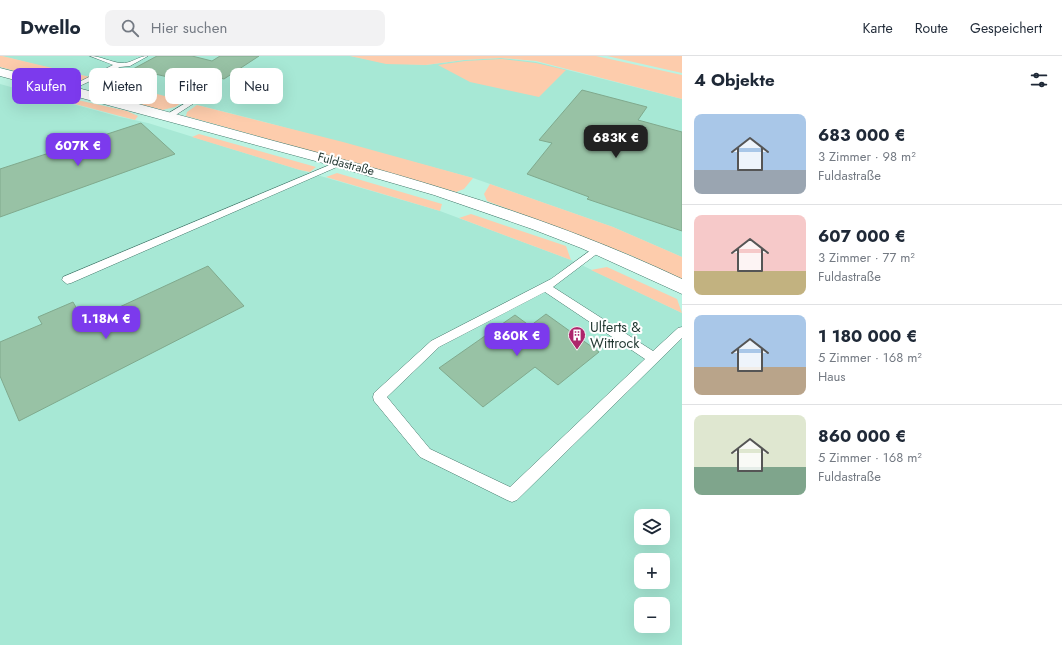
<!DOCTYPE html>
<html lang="de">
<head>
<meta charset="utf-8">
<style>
  :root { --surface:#fff; --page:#f2f2f3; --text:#1f2937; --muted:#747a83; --line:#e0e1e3; --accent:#7c3aed }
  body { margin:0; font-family:Jost,sans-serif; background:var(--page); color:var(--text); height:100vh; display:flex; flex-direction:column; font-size:15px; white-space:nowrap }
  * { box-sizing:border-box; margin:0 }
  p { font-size:13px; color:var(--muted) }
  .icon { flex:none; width:22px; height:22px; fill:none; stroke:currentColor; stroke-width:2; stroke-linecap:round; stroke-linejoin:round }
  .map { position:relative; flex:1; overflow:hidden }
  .drawer { display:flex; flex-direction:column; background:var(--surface); width:380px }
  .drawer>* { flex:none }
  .top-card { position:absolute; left:12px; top:12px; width:380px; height:36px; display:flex; gap:8px }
  .controls { position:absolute; left:634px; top:453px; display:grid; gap:8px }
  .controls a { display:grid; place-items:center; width:36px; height:36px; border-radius:8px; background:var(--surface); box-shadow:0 4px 16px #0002; font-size:20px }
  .price { position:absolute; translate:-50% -34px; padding:0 9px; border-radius:8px; background:var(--accent); color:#fff; font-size:13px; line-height:26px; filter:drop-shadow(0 1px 2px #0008) }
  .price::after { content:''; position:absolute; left:50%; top:24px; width:12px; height:9px; margin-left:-6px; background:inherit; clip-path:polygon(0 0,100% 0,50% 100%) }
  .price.current { background:#222; color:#fff }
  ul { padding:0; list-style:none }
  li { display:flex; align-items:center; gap:12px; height:100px; padding:0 12px }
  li+li { border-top:1px solid var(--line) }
  li span { display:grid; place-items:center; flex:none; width:112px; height:80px; border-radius:8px; color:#555 }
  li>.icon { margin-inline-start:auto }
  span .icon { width:48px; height:48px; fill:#fffc; stroke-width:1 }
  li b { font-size:17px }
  h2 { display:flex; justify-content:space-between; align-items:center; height:48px; padding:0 12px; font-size:17px }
  .pill { padding:0 14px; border-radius:8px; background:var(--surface); box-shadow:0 4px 16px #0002; font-size:14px; line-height:36px }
  .pill.current { background:var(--accent); color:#fff }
  header { display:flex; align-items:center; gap:24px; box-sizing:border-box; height:56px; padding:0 20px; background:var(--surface); border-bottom:1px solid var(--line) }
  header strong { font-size:19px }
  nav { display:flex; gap:22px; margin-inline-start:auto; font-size:14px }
  .search { width:280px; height:36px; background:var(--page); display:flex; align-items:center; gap:10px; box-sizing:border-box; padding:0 14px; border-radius:8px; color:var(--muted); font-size:15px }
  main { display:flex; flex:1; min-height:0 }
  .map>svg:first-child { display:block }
  .built { fill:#a7e8d5; fill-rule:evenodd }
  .green { fill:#fdccac }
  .building { fill:#98c2a5; stroke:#80a98d }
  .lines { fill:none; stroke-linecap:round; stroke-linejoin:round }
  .lane-casing { stroke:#44786b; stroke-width:1 }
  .street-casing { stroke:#44786b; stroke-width:1 }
  .lane { fill:#fff; fill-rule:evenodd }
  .street { fill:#fff; fill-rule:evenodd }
  .labels { text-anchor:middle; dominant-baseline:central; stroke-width:4; stroke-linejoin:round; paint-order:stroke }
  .far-street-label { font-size:12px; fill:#1f352f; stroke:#fff }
  .poi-label { font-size:14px; fill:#1f352f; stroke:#fff; text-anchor:start }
</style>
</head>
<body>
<header>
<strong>Dwello</strong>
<div class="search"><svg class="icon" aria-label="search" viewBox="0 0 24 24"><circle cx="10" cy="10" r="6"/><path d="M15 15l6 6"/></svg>Hier suchen</div>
<nav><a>Karte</a><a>Route</a><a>Gespeichert</a></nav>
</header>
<main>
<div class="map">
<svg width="682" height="589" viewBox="0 0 682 589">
  <rect width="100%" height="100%" fill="#bbf3e2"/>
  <!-- built -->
  <path class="built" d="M2,0H350L386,7L426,9L464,4L501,2L536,6L682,43V201L613,171L473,122L257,64Z
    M0,28L120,61L148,67L300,114L440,155L571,204L682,257V589H0ZM641,460H663V482H641ZM641,504H663V526H641ZM641,548H663V570H641Z"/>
  <!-- green -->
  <path class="green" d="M0,0H2L90,21C62,35 28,18 0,11Z
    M350,0H596L682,19V43L536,5L501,2L464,4L426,9L386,8Z
    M607,0H682V17Z
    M502,3L536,7L566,14L539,41L470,26L438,9L465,5Z
    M107,25L184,45L175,51L162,54L98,37L97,31Z
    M32,31L57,38L52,42L22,34Z
    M73,43L127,55L138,60L135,64L60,44Z
    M197,49L343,86L473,122L464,133L456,136L186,60L187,56Z
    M199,78L316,111L310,116L300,114L192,81Z
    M337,117L442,148L440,155L326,121Z
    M490,128L613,171L682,201V224L632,200L487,145L484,138Z
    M471,158L566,190L571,204L459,162Z
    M607,211L677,243L682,257L591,214Z"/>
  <!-- building -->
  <path class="building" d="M157,0H192L212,5L220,0H259L224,23L216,21L203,29L133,13Z
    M582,34L647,51L638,64L682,76V175L587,143L589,141L527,118L552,87L539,84Z
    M141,67L175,98L0,161V113Z
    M208,210L244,250L19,365L0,320V286L42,268L38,261L73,246L85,267Z
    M546,258L599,296L558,329L535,311L483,351L439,312L515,259L530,270Z"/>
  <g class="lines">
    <!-- lane casing -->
    <g class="lane-casing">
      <path id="lane" d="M90,0C101,0 110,6 121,7C131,8 138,0 148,0L130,10L120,11L69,35H65V33L113,9Z
        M214,30L217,32L216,33L171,62L164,60Z
        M339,105H345L346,107L71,227L67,228L62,224L63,221Z
        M598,189L602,190L603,192L602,194L553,231L653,295L678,272L682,271V282L517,444L512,446L507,444L420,401L374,345L373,341L374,337L431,285L551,223ZM545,236L645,303L510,431L430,393L387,341L439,291Z"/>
    </g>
    <!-- street casing -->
    <g class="street-casing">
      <path id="street" d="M0,12C92,35 183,60 274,85C414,122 551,161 682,223V238L581,192L532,173L434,139L334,110L0,20Z"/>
    </g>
    <!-- lane -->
    <use href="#lane" class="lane"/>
    <!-- street -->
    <use href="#street" class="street"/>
  </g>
  <!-- icons -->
  <defs>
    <g id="building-pin" transform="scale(0.9)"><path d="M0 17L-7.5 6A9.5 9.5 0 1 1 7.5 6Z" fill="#ad256a" stroke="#fff"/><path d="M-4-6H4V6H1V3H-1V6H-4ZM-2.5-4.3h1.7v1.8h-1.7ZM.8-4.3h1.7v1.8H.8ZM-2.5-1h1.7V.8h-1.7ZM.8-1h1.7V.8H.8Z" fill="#fff"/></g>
  </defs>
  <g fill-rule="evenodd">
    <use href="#building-pin" x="577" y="279"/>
  </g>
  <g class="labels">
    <!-- far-street labels -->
    <g class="far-street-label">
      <text transform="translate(346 108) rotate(15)">Fuldastraße</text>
    </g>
    <!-- poi labels -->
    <g class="poi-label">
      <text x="590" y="271">Ulferts &amp;<tspan x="590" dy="16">Wittrock</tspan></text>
    </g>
  </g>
</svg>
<div class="controls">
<a><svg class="icon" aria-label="layers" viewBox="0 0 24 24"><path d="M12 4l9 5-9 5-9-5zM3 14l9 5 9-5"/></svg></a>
<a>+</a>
<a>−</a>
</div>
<b class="price current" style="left:616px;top:103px">683K €</b>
<b class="price" style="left:78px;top:111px">607K €</b>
<b class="price" style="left:106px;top:284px">1.18M €</b>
<b class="price" style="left:517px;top:301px">860K €</b>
<div class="top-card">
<a class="pill current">Kaufen</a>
<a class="pill">Mieten</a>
<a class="pill">Filter</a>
<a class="pill">Neu</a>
</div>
</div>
<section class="drawer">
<h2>4 Objekte<svg class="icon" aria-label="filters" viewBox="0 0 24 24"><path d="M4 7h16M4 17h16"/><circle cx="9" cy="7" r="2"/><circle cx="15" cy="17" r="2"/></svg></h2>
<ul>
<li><span style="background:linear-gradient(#a9c7e8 70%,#9aa5b1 0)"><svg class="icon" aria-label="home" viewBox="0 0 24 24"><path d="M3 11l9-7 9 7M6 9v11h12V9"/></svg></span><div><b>683 000 €</b><p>3 Zimmer · 98 m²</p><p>Fuldastraße</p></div></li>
<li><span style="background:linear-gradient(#f6c9c9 70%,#c2b280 0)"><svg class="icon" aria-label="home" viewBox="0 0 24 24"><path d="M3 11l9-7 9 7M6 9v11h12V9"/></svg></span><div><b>607 000 €</b><p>3 Zimmer · 77 m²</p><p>Fuldastraße</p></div></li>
<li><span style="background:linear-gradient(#a9c7e8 65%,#b9a48a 0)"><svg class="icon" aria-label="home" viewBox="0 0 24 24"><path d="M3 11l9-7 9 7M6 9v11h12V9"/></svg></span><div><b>1 180 000 €</b><p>5 Zimmer · 168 m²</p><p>Haus</p></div></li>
<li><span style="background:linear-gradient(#dfe7d0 65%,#7fa58c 0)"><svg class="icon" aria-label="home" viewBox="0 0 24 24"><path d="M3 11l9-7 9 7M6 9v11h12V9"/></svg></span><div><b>860 000 €</b><p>5 Zimmer · 168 m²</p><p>Fuldastraße</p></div></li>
</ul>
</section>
</main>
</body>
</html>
